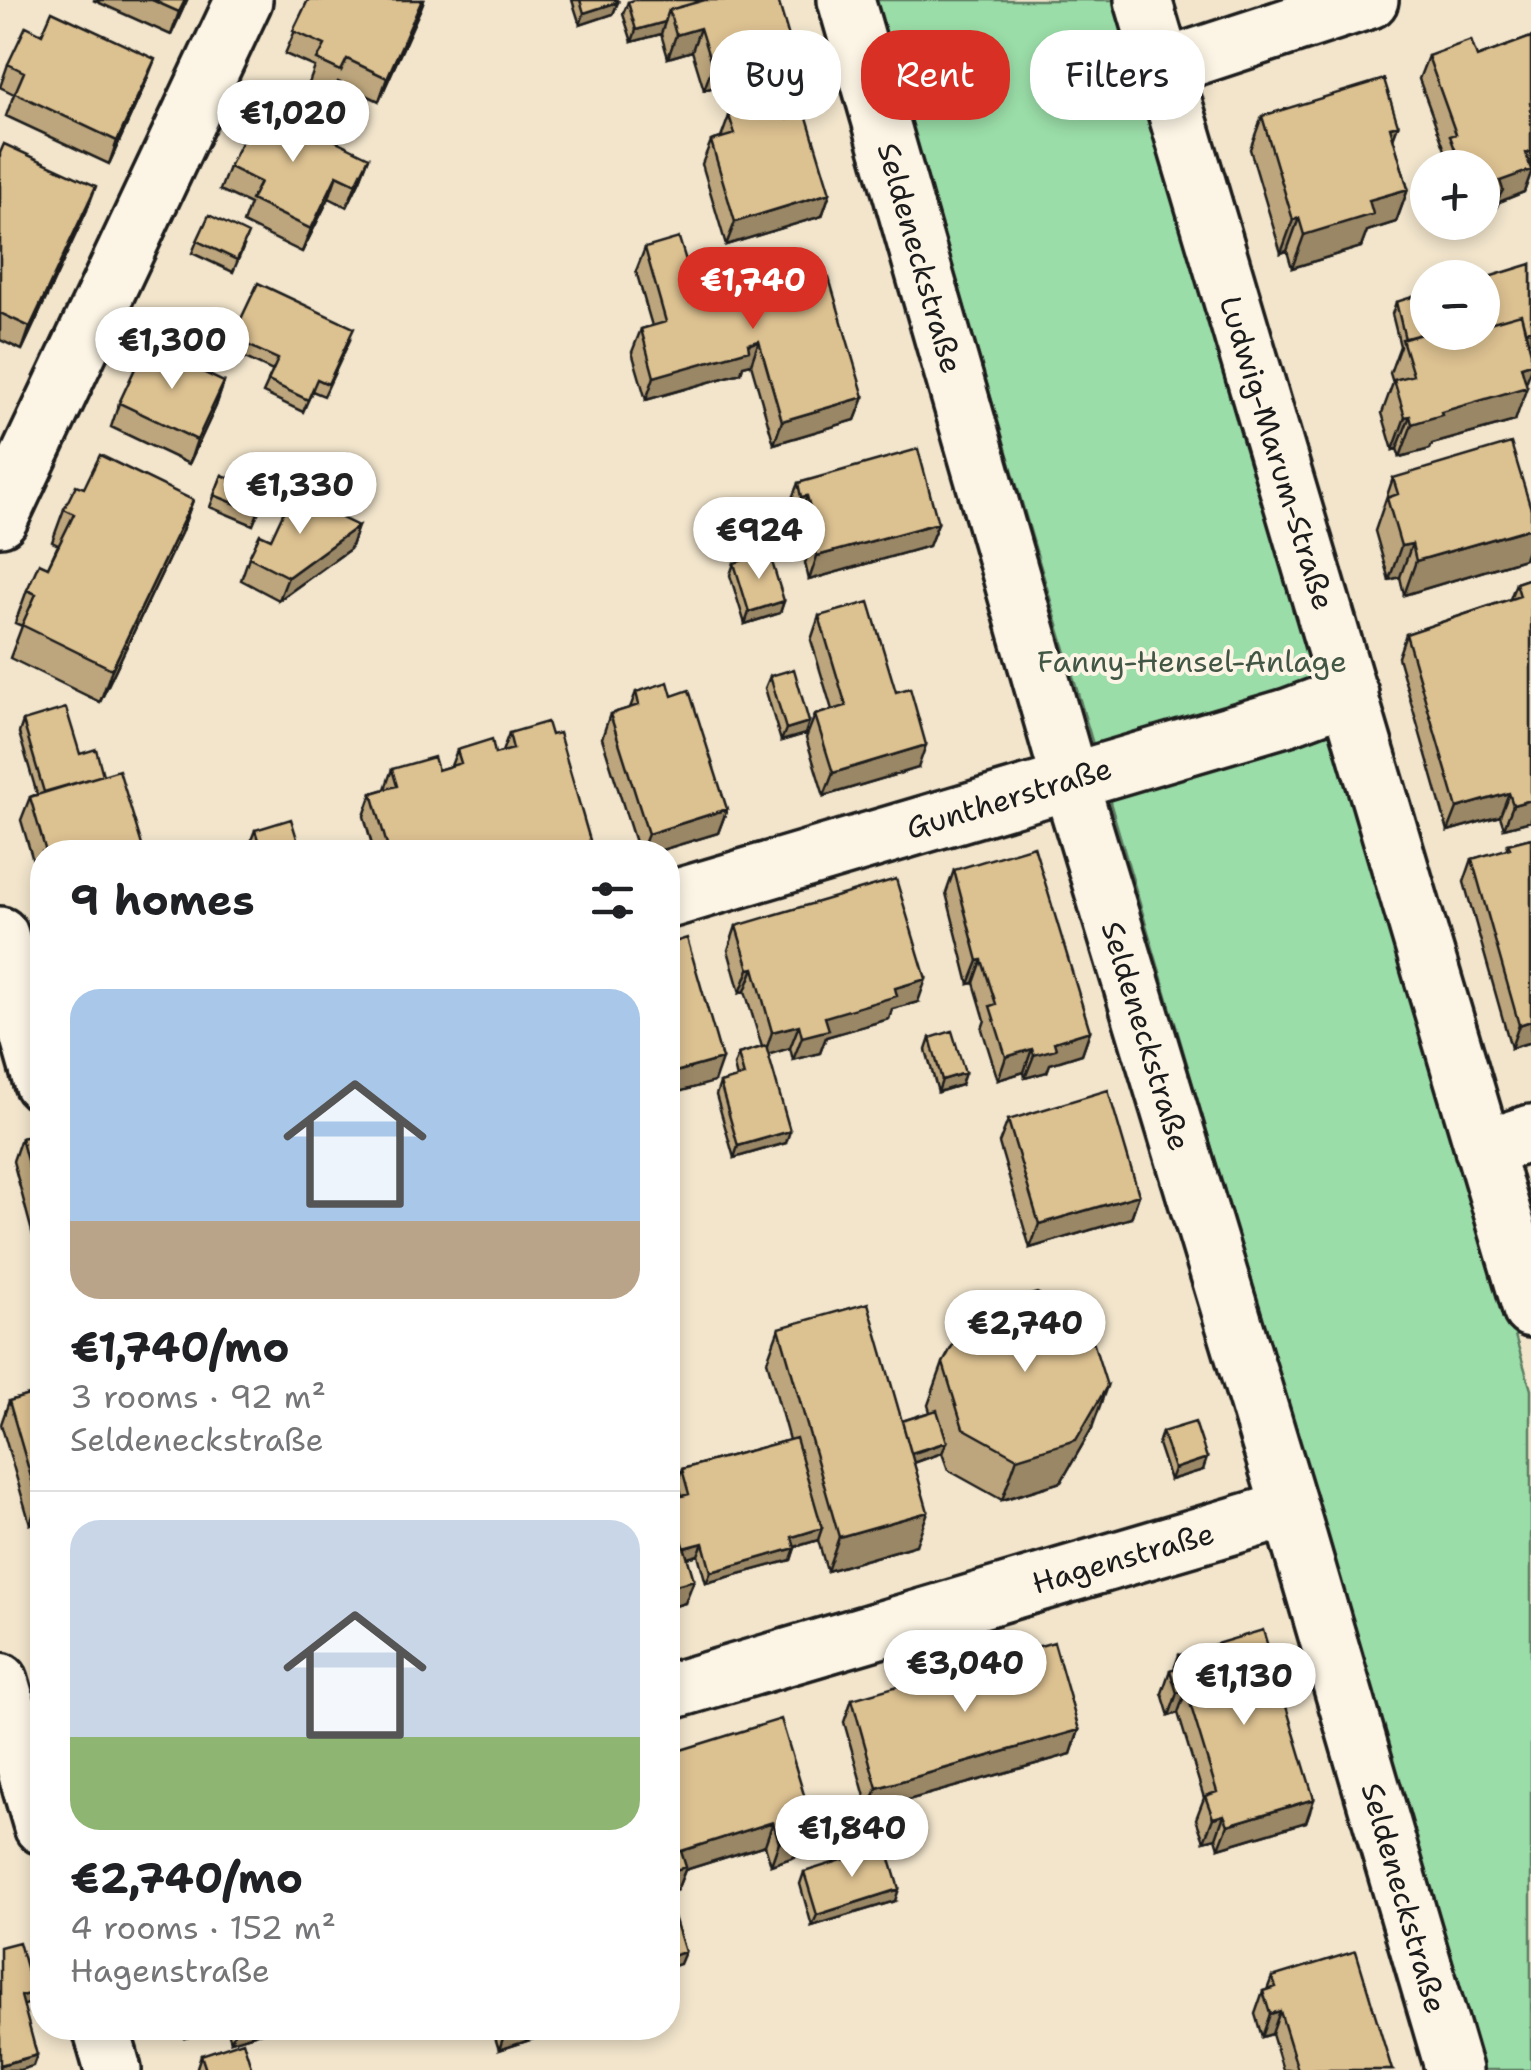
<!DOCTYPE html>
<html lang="en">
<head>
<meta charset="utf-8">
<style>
  :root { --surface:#fff; --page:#f2f2f2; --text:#202124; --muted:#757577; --line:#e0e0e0; --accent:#d93025 }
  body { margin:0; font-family:"Shantell Sans",sans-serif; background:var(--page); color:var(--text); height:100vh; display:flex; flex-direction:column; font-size:38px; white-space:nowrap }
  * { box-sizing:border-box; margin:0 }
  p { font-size:32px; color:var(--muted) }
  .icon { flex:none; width:55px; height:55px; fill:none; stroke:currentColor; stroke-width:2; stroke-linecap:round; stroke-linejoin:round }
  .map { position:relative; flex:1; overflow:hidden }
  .panel { position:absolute; left:30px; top:840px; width:650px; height:1200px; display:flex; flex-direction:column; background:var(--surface); border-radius:40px; box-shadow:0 5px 15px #0003 }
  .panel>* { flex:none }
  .banner { position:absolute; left:710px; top:30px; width:670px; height:90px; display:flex; gap:20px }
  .fabs { position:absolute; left:1410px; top:150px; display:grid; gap:20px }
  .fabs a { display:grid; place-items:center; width:90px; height:90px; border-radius:50%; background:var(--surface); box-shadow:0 5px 15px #0003; font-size:50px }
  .price { position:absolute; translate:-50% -85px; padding:0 22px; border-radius:35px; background:#fff; color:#222; font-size:32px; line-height:65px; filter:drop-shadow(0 2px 5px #0008) }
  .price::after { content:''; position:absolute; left:50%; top:60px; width:30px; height:22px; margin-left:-15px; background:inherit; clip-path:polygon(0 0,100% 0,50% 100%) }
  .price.on { background:var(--accent); color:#fff }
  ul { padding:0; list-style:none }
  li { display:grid; align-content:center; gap:20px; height:530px; padding:0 40px }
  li+li { border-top:2px solid var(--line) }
  li span { display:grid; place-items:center; height:310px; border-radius:30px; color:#555 }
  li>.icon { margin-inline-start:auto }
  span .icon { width:180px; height:180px; fill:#fffc; stroke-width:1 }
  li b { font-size:42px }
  h2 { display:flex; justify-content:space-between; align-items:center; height:120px; padding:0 40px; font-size:42px }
  .pill { padding:0 35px; border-radius:40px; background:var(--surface); box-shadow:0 5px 15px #0003; font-size:35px; line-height:90px }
  .pill.on { background:var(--accent); color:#fff }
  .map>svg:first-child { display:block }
  .green { fill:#9adda8; stroke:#5b7c62; stroke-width:2.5 }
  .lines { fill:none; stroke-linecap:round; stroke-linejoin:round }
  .minor-casing { stroke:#1c1c1c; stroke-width:62 }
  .minor { stroke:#fcf5e5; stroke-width:55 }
  .wall { fill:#bda67d; stroke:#1c1c1c; stroke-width:2.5 }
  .shaded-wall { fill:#9a8766; stroke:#1c1c1c; stroke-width:2.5 }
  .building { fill:#dcc191; stroke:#1c1c1c; stroke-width:2.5 }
  .labels { text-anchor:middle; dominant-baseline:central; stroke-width:8; stroke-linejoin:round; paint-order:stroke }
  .street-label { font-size:30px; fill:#1c1c1c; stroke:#fcf5e5 }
  .park-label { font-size:30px; fill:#425646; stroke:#fcf5e5 }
</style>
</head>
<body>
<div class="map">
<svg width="1531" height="2070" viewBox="0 0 1531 2070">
  <rect width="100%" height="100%" fill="#f2e5cc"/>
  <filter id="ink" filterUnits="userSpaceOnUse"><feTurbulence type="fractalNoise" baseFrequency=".01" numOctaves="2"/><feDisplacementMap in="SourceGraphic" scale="20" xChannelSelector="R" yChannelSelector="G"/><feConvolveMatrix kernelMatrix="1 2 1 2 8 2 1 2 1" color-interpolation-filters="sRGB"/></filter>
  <g filter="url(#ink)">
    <!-- green -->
    <path class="green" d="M874,0H1123L1531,1390V2070H1483Z"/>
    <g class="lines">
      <!-- minor casing -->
      <g class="minor-casing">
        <path id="minor" d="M846,0L1070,781L1290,1509L1454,2070
          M1143,0L1531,1309
          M1162,68L1370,0
          M0,518L244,0
          M668,900L1288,717L1350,694
          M0,935L42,1083
          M1483,1149L1531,1133
          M0,1681L42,1826
          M668,1692L1290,1509
          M101,2028L113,2070"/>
      </g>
      <!-- minor -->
      <use href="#minor" class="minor"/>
    </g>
    <!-- wall -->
    <path class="wall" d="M93,0H187L171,35Z
      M308,0H424L379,101L338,82L332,94L309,83L315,67L285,54Z
      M572,0H617L618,2L613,14L580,25Z
      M628,2L791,44L783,67L704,90L692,51L668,58L661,34L632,42L623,14Z
      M1531,37V173L1524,192L1499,202L1489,222L1474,226L1465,222H1482V168H1445L1442,159L1445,150L1419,79L1428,56L1477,57Z
      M8,64L146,82L109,164L6,116L14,94L0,87Z
      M729,116L787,119L830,193L822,216L726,245L702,164L711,141L721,138Z
      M1262,116L1398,125L1393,138L1408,189L1396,222L1367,231L1361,247L1292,268L1287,251L1281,253L1250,149Z
      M0,153L87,210L22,350L0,340Z
      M369,157L360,180L347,207L329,198L302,252L243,223L250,204L220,190L229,167Z
      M197,241L244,246L233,272L192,253Z
      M645,248L688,267L730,307L776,294L780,282L807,284L864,397L855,420L774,444L751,364L743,366L741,373L646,400L632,352L641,329L652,326L636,271Z
      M1531,264V340L1528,341L1526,383L1515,421L1432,444L1430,449L1400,457L1397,449L1393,450L1382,413L1393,383L1390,373L1400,346L1392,314L1396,302L1428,332Z
      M232,338L350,340L324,396L312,391L303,412L263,393L273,371L228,350Z
      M224,382L216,406L189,464L111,427L119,403Z
      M222,475L266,493L253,525L210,507Z
      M1393,478L1524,559L1404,595L1400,577L1389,580L1375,531Z
      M798,483L938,523L929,546L809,580L805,563L808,554L798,519L792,520L789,506Z
      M84,488L193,500L181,533L100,702L10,658L22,626L15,623L27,590L48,567L58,545L52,542L64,509Z
      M358,526L350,549L279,600L241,580L249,557L271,539Z
      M734,563L784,601L780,613L745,624L730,575Z
      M1531,578V821L1504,828L1500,816L1448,831L1398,657L1406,634L1510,599L1516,583Z
      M819,616L918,768L824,796L806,738L815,715L832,710L811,640Z
      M770,676L805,734L781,741L765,688Z
      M636,692L672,696L727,809L718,833L655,852H638L602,738L610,714L630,708Z
      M23,721L80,754L103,775L144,852H42V891L21,820L30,797L37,794L19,733Z
      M509,733L551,735L591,844L588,852H374L364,816L372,793L385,789L392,769L438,770L451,766L457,750L495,754L502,752Z
      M255,830L301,852L250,843Z
      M1531,838V1042L1511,1048L1464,882L1472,859L1506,850L1508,844Z
      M954,870L1090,1031L1082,1054L1050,1064L1047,1072L1025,1078L1024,1072L998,1080L982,1029L985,1020L974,983L969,984L946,893Z
      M736,926L918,1002L892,1009L889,1019L826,1037L820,1053L793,1060L790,1048L768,1054L786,1143L734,1158L716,1095L720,1083L737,1078L734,1066L738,1054L762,1047L745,991L740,993L728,950Z
      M930,1038L961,1085L938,1092L926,1050Z
      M1008,1120L1139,1195L1131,1218L1030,1248L999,1143Z
      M42,1132V1269L13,1161L21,1138Z
      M779,1328L902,1421L930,1412L928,1405L943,1363L1092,1428L1061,1482L1002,1500L948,1470L942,1453L914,1463L916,1545L827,1571L818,1540L795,1547L791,1560L706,1583L698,1555L687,1558L685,1603L668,1608V1492L670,1499L682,1496L678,1481L682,1469L789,1440L767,1361Z
      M42,1391V1520L30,1524L1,1424L9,1401Z
      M1162,1432L1203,1470L1170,1480L1158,1444Z
      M1179,1655L1314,1799L1306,1822L1219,1848L1216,1838L1204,1841L1196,1819L1204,1798L1178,1713L1169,1716L1162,1693L1170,1670L1174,1669Z
      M852,1699L1079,1730L1071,1754L869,1811L844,1722Z
      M668,1754L808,1808L804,1819L800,1855L771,1865L765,1845L685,1870L677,1890L668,1893Z
      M804,1872L895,1901L812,1926L800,1884Z
      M1272,1977L1392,2070H1283L1272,2034L1262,2037L1255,2014L1263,1991L1267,1990Z
      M182,2028H222L185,2038Z
      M227,2028H274L231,2041Z
      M492,2028H567L499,2050Z
      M201,2055L252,2070H198L197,2067Z"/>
    <!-- shaded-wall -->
    <path class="shaded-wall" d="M185,0H187L171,35L179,12Z
      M422,0H424L421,8L379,101L387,78Z
      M618,2L613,14L580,25L584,13Z
      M665,22L661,34L632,42L636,30Z
      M700,28L692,51L668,58L676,35Z
      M791,44L783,67L704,90L712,67Z
      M155,59L146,82L109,164L117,141Z
      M1398,125L1386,158L1390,127Z
      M1531,152V173L1524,192L1499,202L1489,222L1474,226L1476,222H1482L1483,203L1500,181L1526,153Z
      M369,157L360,180L347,207L356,184Z
      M337,175L329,198L302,252L311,229Z
      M96,186L87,210L22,350L30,327Z
      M1408,189L1396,222L1367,231L1361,247L1292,268L1304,235L1369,200Z
      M830,193L822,216L726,245L735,222Z
      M1299,218L1287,251L1281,253L1293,220Z
      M1531,329V340L1424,371Z
      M759,341L751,364L743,366L741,373L646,400L654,377Z
      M1531,363V370L1524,388L1527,387L1515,421L1432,444L1430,449L1400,457L1412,424L1441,412L1521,366Z
      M224,382L216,406L189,464L197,440Z
      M864,397L855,420L774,444L782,421Z
      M1410,416L1397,449L1393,450L1405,417Z
      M807,496L798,519L792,520L801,497Z
      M193,500L181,533L100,702L112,669Z
      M938,523L929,546L809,580L817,556Z
      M358,526L350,549L279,600L288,577Z
      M1531,528V540L1524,559L1404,595L1416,561Z
      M1412,544L1400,577L1389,580L1401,546Z
      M784,601L780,613L745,624L749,612Z
      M809,722L805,734L781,741L786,729Z
      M926,745L918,768L824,796L833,773Z
      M1509,793L1500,816L1448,831L1457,808Z
      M1531,800V821L1504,828L1513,805Z
      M727,809L718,833L655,852H641L648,834Z
      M591,844L588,852H562Z
      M982,960L974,983L969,984L978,961Z
      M754,968L745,991L740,993L749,969Z
      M926,979L918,1002L892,1009L889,1019L826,1037L820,1053L793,1060L802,1037L825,1017L895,988Z
      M1531,1021V1042L1511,1048L1519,1025Z
      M799,1025L790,1048L764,1056L772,1032Z
      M1090,1031L1082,1054L1050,1064L1047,1072L1025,1078L1034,1055L1054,1042Z
      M1032,1049L1024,1072L998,1080L1006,1057Z
      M722,1059L714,1082L668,1095V1074Z
      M965,1073L961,1085L938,1092L942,1080Z
      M790,1131L786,1143L734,1158L738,1146Z
      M1139,1195L1131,1218L1030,1248L1039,1224Z
      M1107,1386L1092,1428L1061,1482L1002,1500L1017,1458Z
      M947,1442L942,1453L895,1469L899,1458Z
      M1207,1458L1203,1470L1170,1480L1174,1469Z
      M42,1500V1520L30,1524L38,1501Z
      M928,1512L916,1545L827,1571L839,1537Z
      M822,1528L818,1540L788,1549L792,1537Z
      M703,1543L698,1555L673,1562L677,1550Z
      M795,1548L791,1560L706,1583L711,1572Z
      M694,1580L685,1603L668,1608V1587Z
      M1186,1690L1178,1713L1169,1716L1177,1693Z
      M1079,1730L1071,1754L869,1811L877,1788Z
      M1314,1799L1306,1822L1219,1848L1228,1825Z
      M1224,1815L1216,1838L1204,1841L1213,1818Z
      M773,1822L765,1845L685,1870L677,1890L668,1893V1872L681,1851Z
      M808,1832L800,1855L771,1865L779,1842Z
      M899,1889L895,1901L812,1926L817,1915Z
      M685,1952L680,1964L668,1968V1957Z
      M33,1993L28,2004L16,2008L21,1996Z
      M1280,2011L1272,2034L1262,2037L1270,2014Z
      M189,2028H222L185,2038Z
      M236,2028H274L231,2041Z
      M536,2028H567L499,2050L503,2038Z
      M37,2055L33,2066L20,2070H0V2065Z"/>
    <!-- building -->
    <path class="building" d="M152,0H185L179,12Z
      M308,0H422L387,78L347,59L341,71L317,60L325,45L293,31Z
      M580,0H617L618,2L584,13Z
      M634,0H705L669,10L665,22L636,30L628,2Z
      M705,0H778L791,44L712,67L700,28L676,35L669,10Z
      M52,11L155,59L117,141L15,93L24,72L8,64L26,26L42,34Z
      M1531,37V152L1526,153L1531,170L1500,181L1503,190L1498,199L1483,203L1482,168H1462L1450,136L1456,134L1428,56L1471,40L1477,57Z
      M1384,79L1398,125L1390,127L1408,189L1369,200L1373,214L1304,235L1299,218L1293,220L1262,116Z
      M782,101L787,119L806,114L830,193L735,222L711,141L735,134L729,116Z
      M260,104L369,157L356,184L337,175L311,229L251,200L260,182L229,167Z
      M4,144L96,186L30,327L0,313V153Z
      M209,215L248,234L237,260L197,241Z
      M679,238L688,267L715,259L730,307L783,291L780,282L805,276L807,284L829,278L864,397L782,421L759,341L748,344L749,350L654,377L641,329L666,322L645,248Z
      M1531,264V329L1525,331L1521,314L1482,325V279Z
      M1472,268L1477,278H1452V275Z
      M258,283L354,328L328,384L317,379L308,400L268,381L278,359L232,338Z
      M1428,292V332L1405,339L1396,302Z
      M1521,314L1531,352V363L1521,366L1527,387L1441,412L1442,415L1412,424L1410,416L1405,417L1394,380L1413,375L1402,339L1428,332H1434L1436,338L1456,332H1482V325Z
      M1434,332H1456L1436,338Z
      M146,345L224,382L197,440L119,403Z
      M1511,443L1531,509V528L1416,561L1412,544L1401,546L1387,498L1398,494L1393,478Z
      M918,449L938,523L817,556L813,540L818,538L807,496L801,497L798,483Z
      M100,455L193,500L112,669L22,625L36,594L27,590L39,563L48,567L74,514L64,509L76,485L84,488Z
      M222,475L266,493L258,513L214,495Z
      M292,494L358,526L288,577L249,557L260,534L271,539Z
      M769,552L784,601L749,612L734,563Z
      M1531,578V800L1513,805L1509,793L1457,808L1406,634L1520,596L1516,583Z
      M869,602L896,692L910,688L926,745L833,773L815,715L846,706L819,616Z
      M794,669L809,722L786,729L770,676Z
      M668,682L672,696L689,690L727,809L648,834L610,714L639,705L636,692Z
      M66,708L80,754L96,749L103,775L44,792L23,721Z
      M547,722L551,735L559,733L591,844L562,852H389L372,793L397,786L392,769L434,757L438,770L461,763L457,750L492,739L495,754L513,749L509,733Z
      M119,770L144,852H46L30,797Z
      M291,819L301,852H219L258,840L255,830Z
      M1531,838V1021L1519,1025L1472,859L1510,848L1508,844Z
      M1034,846L1090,1031L1054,1042L1056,1049L1034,1055L1032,1049L1006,1057L990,1006L996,1004L982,960L978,961L954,870Z
      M896,879L926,979L895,988L897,996L825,1017L829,1030L802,1037L799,1025L772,1032L754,968L749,969L736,926Z
      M687,938L722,1059L668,1074V944Z
      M952,1031L965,1073L942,1080L930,1038Z
      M766,1046L790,1131L738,1146L720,1083L744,1076L738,1054Z
      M1108,1090L1139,1195L1039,1224L1008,1120Z
      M42,1132V1216L21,1138Z
      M1037,1293L1086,1319L1107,1386L1076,1440L1017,1458L963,1428L943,1363L970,1313Z
      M868,1303L928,1512L839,1537L779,1328Z
      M42,1391V1500L38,1501L9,1401Z
      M937,1410L947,1442L911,1453L902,1421Z
      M1195,1422L1207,1458L1174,1469L1162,1432Z
      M796,1438L822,1528L792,1537L795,1548L711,1572L703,1543L684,1548L670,1499L689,1494L682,1469Z
      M668,1492L694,1580L668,1587Z
      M1263,1630L1314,1799L1228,1825L1224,1815L1213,1818L1205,1796L1217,1792L1186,1690L1177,1693L1170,1670L1182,1666L1179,1655Z
      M1054,1642L1079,1730L877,1788L852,1699Z
      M781,1719L808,1808L801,1810L808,1832L779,1842L773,1822L681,1851L686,1867L668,1872V1754Z
      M886,1846L899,1889L817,1915L804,1872Z
      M672,1910L685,1952L668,1957V1912Z
      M19,1942L33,1993L21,1996L37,2055L0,2065V1947Z
      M1356,1951L1392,2070H1298L1280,2011L1270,2014L1263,1991L1276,1987L1272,1977Z
      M500,2028H536L503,2038Z
      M243,2041L252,2070H206L201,2055Z"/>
  </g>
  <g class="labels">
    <!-- street labels -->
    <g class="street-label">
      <text transform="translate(920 258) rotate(74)">Seldeneckstraße</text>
      <text transform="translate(1277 453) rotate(73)">Ludwig-Marum-Straße</text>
      <text transform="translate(1009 798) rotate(-17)">Guntherstraße</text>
      <text transform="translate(1146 1036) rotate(73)">Seldeneckstraße</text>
      <text transform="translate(1123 1558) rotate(-16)">Hagenstraße</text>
      <text transform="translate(1404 1898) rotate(74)">Seldeneckstraße</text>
    </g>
    <!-- park labels -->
    <g class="park-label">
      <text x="1192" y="661">Fanny-Hensel-Anlage</text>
    </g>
  </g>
</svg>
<div class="fabs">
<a>+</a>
<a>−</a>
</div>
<b class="price" style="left:293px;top:165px">€1,020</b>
<b class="price on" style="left:753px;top:332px">€1,740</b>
<b class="price" style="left:172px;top:392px">€1,300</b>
<b class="price" style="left:300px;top:537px">€1,330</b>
<b class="price" style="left:759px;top:582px">€924</b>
<b class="price" style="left:1025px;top:1375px">€2,740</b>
<b class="price" style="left:965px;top:1715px">€3,040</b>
<b class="price" style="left:1244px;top:1728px">€1,130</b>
<b class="price" style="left:852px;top:1880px">€1,840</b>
<div class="banner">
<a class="pill">Buy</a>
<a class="pill on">Rent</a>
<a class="pill">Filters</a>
</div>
<section class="panel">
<h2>9 homes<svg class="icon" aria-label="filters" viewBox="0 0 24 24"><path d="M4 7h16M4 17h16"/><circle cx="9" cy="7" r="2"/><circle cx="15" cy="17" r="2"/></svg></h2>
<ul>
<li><span style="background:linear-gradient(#a9c7e8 75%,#b9a48a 0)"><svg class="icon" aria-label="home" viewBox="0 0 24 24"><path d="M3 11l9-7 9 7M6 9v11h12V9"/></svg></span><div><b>€1,740/mo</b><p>3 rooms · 92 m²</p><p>Seldeneckstraße</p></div></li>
<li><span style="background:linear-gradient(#c9d6e8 70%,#8fb573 0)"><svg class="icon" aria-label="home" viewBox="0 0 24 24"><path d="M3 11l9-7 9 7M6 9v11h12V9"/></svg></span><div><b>€2,740/mo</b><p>4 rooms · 152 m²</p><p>Hagenstraße</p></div></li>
</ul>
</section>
</div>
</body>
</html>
